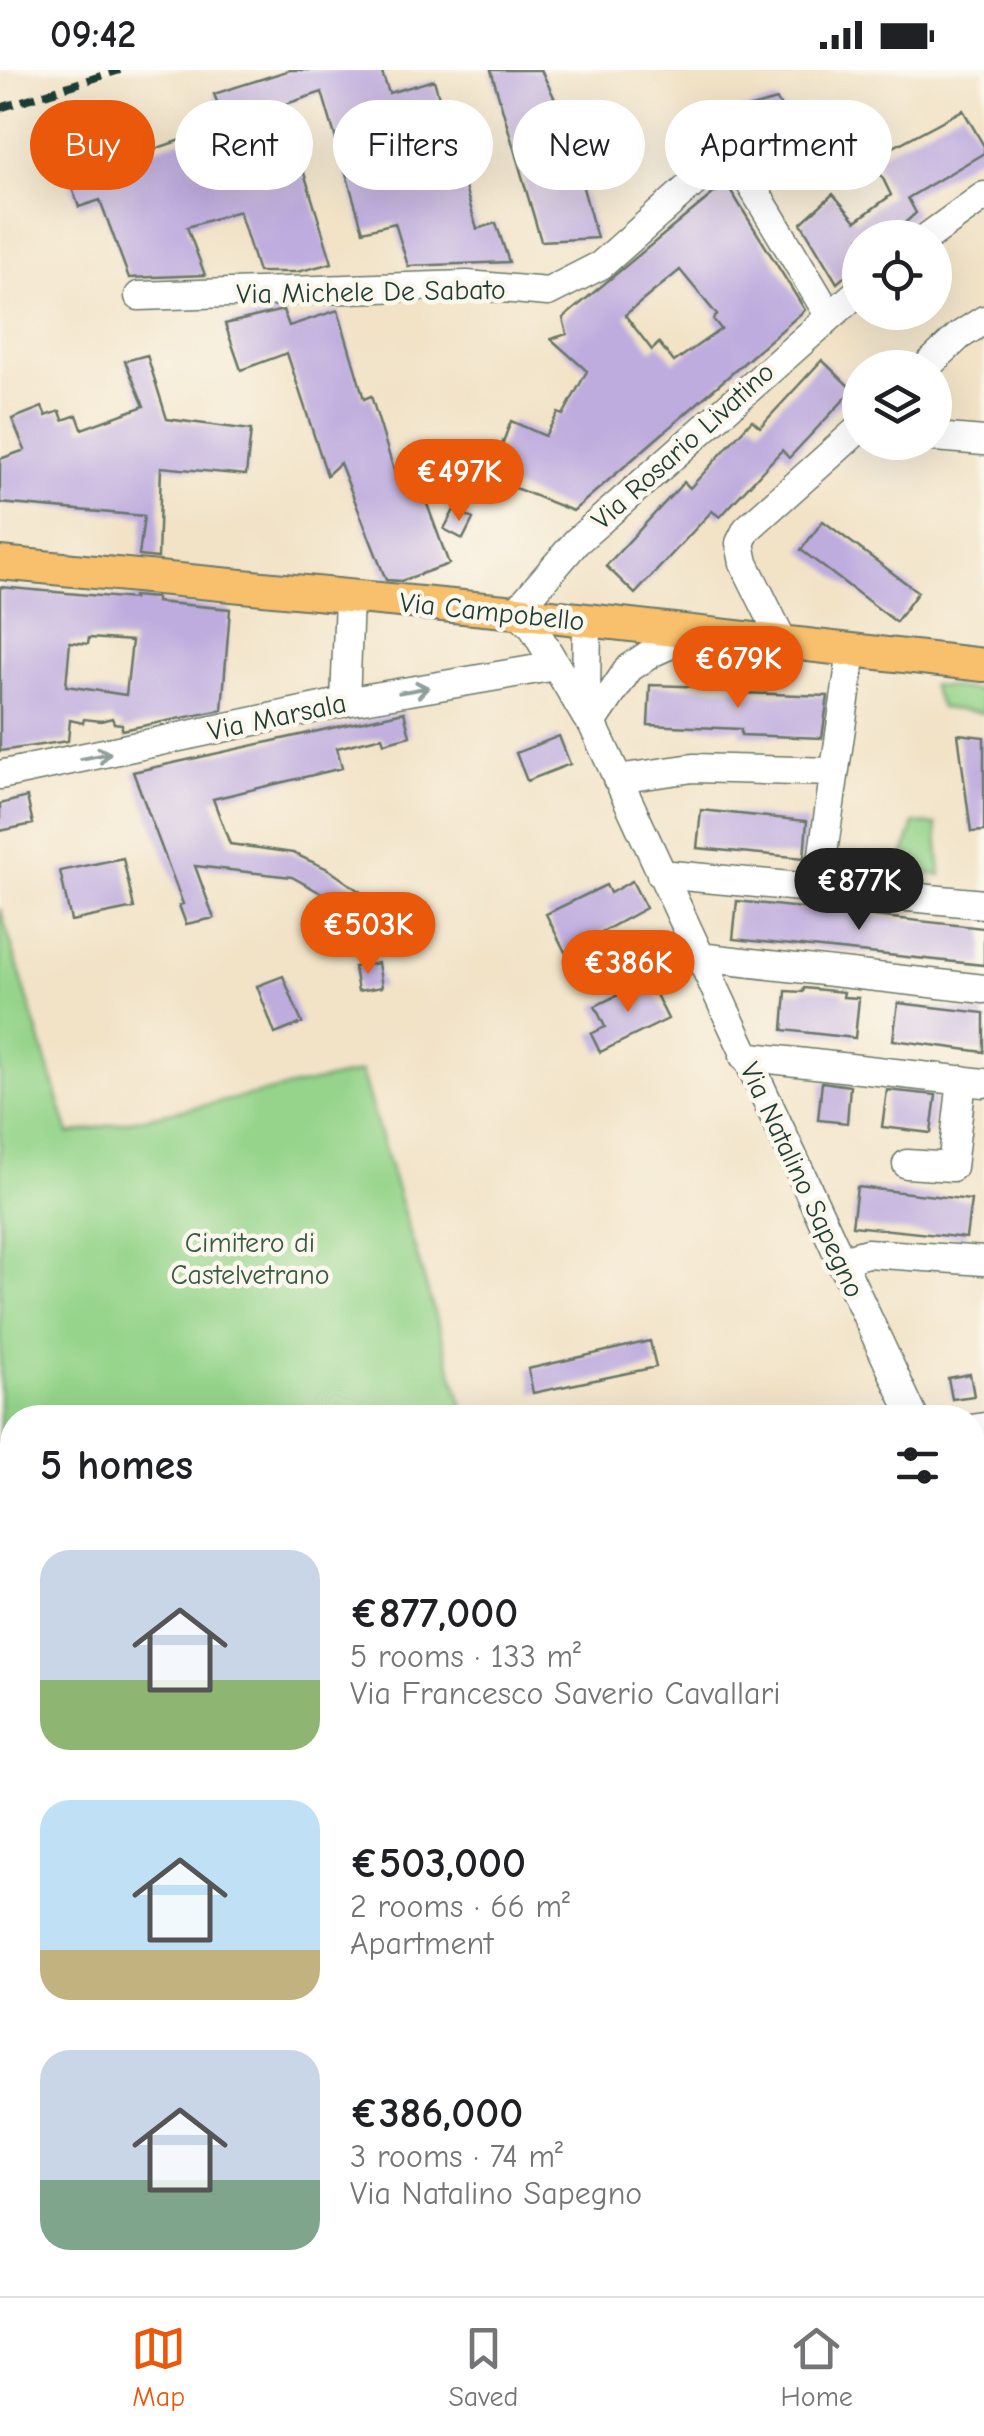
<!DOCTYPE html>
<html lang="en">
<head>
<meta charset="utf-8">
<style>
  :root { --surface:#fff; --page:#f6f6f6; --text:#202124; --muted:#757577; --line:#e0e0e0; --accent:#ea580c }
  body { margin:0; font-family:"Comic Neue",sans-serif; background:var(--page); color:var(--text); height:100vh; display:flex; flex-direction:column; font-size:38px; white-space:nowrap }
  * { box-sizing:border-box; margin:0 }
  p { font-size:32px; color:var(--muted) }
  .icon { flex:none; width:55px; height:55px; fill:none; stroke:currentColor; stroke-width:2; stroke-linecap:round; stroke-linejoin:round }
  .map { position:relative; flex:1; overflow:hidden }
  .details { position:absolute; left:0px; top:1335px; width:985px; height:892px; display:flex; flex-direction:column; background:var(--surface); border-radius:40px 40px 0 0; box-shadow:0 10px 40px #0002 }
  .details>* { flex:none }
  .hud { position:absolute; left:30px; top:30px; width:925px; height:90px; display:flex; gap:20px }
  .controls { position:absolute; left:842px; top:150px; display:grid; gap:20px }
  .controls a { display:grid; place-items:center; width:110px; height:110px; border-radius:50%; background:var(--surface); box-shadow:0 10px 40px #0002; font-size:50px }
  .price { position:absolute; translate:-50% -85px; padding:0 22px; border-radius:35px; background:var(--accent); color:#fff; font-size:32px; line-height:65px; filter:drop-shadow(0 2px 5px #0008) }
  .price::after { content:''; position:absolute; left:50%; top:60px; width:30px; height:22px; margin-left:-15px; background:inherit; clip-path:polygon(0 0,100% 0,50% 100%) }
  .price.selected { background:#222; color:#fff }
  ul { padding:0; list-style:none }
  li { display:flex; align-items:center; gap:30px; height:250px; padding:0 40px }
  li span { display:grid; place-items:center; flex:none; width:280px; height:200px; border-radius:30px; color:#555 }
  li>.icon { margin-inline-start:auto }
  span .icon { width:120px; height:120px; fill:#fffc; stroke-width:1 }
  li b { font-size:42px }
  h2 { display:flex; justify-content:space-between; align-items:center; height:120px; padding:0 40px; font-size:42px }
  .tag { padding:0 35px; border-radius:45px; background:var(--surface); box-shadow:0 10px 40px #0002; font-size:35px; line-height:90px }
  .tag.selected { background:var(--accent); color:#fff }
  .status { display:flex; justify-content:space-between; align-items:center; height:70px; padding:0 50px; background:var(--surface); direction:ltr }
  .status svg { height:28px; fill:currentColor }
  .menu { display:flex; justify-content:space-around; align-items:center; height:140px; border-top:2px solid var(--line); background:var(--surface); font-size:28px; color:var(--muted) }
  .menu a { display:grid; justify-items:center; gap:5px }
  .menu .selected { color:var(--accent) }
  .map>svg:first-child { display:block }
  .green { fill:#95d48a; stroke:#5a885f; stroke-width:2.5 }
  .building { fill:#beacde; fill-rule:evenodd }
  .lines { fill:none; stroke-linecap:round; stroke-linejoin:round }
  .minor-casing { stroke:#697767; stroke-width:31 }
  .major-casing { stroke:#697767; stroke-width:36 }
  .minor { stroke:#fff; stroke-width:28 }
  .major { stroke:#f8bf6c; stroke-width:32 }
  .rail { stroke:#1f3d34; stroke-width:8; stroke-dasharray:15 8; stroke-linecap:butt }
  .oneway { stroke:#8f9e9a }
  .labels { text-anchor:middle; dominant-baseline:central; stroke-width:9; stroke-linejoin:round; paint-order:stroke }
  .street-label { font-size:28px; fill:#1f3d34; stroke:#fbf7ec }
  .park-label { font-size:28px; fill:#375b45; stroke:#fbf7ec }
</style>
</head>
<body>
<div class="status"><b>09:42</b><svg viewBox="0 0 49 12"><path d="M0 12V9h3v3zM5 12V6h3v6zM10 12V3h3v9zM15 12V0h3v12zM26 1h20v11H26zM47 4h2v5h-2z"/></svg></div>
<div class="map">
<svg width="984" height="2226" viewBox="0 0 984 2226">
  <rect width="100%" height="100%" fill="#fbf7ec"/>
  <filter id="ink" filterUnits="userSpaceOnUse"><feTurbulence type="fractalNoise" baseFrequency=".01" numOctaves="2"/><feDisplacementMap in="SourceGraphic" scale="20" xChannelSelector="R" yChannelSelector="G"/><feConvolveMatrix kernelMatrix="1 2 1 2 8 2 1 2 1" color-interpolation-filters="sRGB"/></filter>
  <filter id="wash" filterUnits="userSpaceOnUse"><feTurbulence type="fractalNoise" baseFrequency=".0048" numOctaves="4" result="noise"/><feDisplacementMap in="SourceGraphic" scale="40" xChannelSelector="R" yChannelSelector="G"/><feGaussianBlur stdDeviation="2.25" result="paint"/><feColorMatrix in="noise" values="0 0 0 0 0 0 0 0 0 0 0 0 0 0 0 0 0 1.4 0 .05"/><feComposite in="paint" operator="in"/></filter>
  <g filter="url(#wash)">
    <rect width="100%" height="100%" fill="#f2e3c7"/>
    <!-- green -->
    <path class="green" d="M931,615L984,621V643L941,638Z
      M914,753L936,755L941,805L899,800Z
      M0,838L69,1064L361,1002L466,1347L12,1348V1547L0,1550Z"/>
    <g id="blocks">
      <!-- building -->
      <path class="building" d="M290,0H381L389,23L434,10L477,159L496,153L509,192L408,196L395,153L363,161L322,22L283,35L332,193L297,202H258L239,141L187,157L205,205L129,208L100,130L79,137L68,108L226,55L214,24Z
        M491,0H541L563,46L597,168L541,171Z
        M777,30L812,89L777,109L739,40Z
        M963,40L984,76V83L908,128L916,143L888,168H860V193L837,213L801,153L833,124L856,151L891,125L873,88Z
        M726,113L805,240L573,441L475,402L484,377L499,383L511,351L545,366L558,343L563,345L587,301L551,269L567,264L563,248ZM680,200L717,245L713,249L721,259L674,292L659,273L652,280L625,245Z
        M283,240L289,256L338,240L364,329L371,326L396,407L409,401L416,416L420,415L449,494L401,511L386,510L340,393L327,405L287,283L241,300L225,254Z
        M147,285L167,349L251,360L246,405L161,397L158,488L139,486L144,446L0,433V389L25,380L12,349L42,337L46,346L60,341L63,350L77,345L82,359L144,336L125,291Z
        M822,290L853,320L789,388L782,380L720,447L712,441L635,524L606,496L684,412L690,418L752,350L760,357Z
        M455,438L473,449L463,469L444,459Z
        M823,451L918,522L896,552L801,480Z
        M0,517L133,529V526L156,528V532L230,539L222,640L122,660V654L114,653L112,648L101,651L84,649L83,653L70,650L68,671L0,681ZM89,568L132,571L126,625L66,616L70,572L88,574Z
        M650,615L741,618V623L828,626L822,668L741,665V659L648,655Z
        M404,642L410,666L384,673L382,667L337,678L342,698L213,729L230,774L293,783L328,799L369,828L386,879L344,836L292,807L195,796L214,848L186,854L179,835L183,834L133,702Z
        M958,664L984,667V761L971,762Z
        M559,666L570,694L527,711L516,683Z
        M27,727L33,754L0,761V734Z
        M701,740L807,751L804,788L697,778Z
        M123,788L134,838L71,851L60,801Z
        M632,811L646,838L565,882L546,844L606,815L610,823Z
        M737,831L984,858V895L733,869Z
        M378,893L382,917L358,921L354,897Z
        M283,906L302,953L275,964L257,916Z
        M649,910L668,949L600,982L591,964L605,957L595,936Z
        M804,918L844,922L843,927L859,928L855,968L783,960L786,921L803,922Z
        M898,933L984,943V982L893,970Z
        M822,1012L850,1016L847,1053L818,1050Z
        M887,1020L936,1025L931,1063L882,1057Z
        M857,1117L971,1130L966,1168L852,1156Z
        M650,1271L656,1297L533,1323L528,1299Z
        M970,1304L974,1326L952,1329L948,1308Z"/>
    </g>
  </g>
  <g filter="url(#ink)">
    <use href="#blocks" fill-opacity="0" stroke="#697767" stroke-width="2.5"/>
    <g class="lines">
      <!-- minor casing -->
      <g class="minor-casing">
        <path id="minor" d="M926,168L984,126
          M139,226L467,215L548,222L601,195L718,91H737L829,245
          M925,298L959,266L984,250
          M935,367L984,371
          M587,551L586,626L592,653L914,1348
          M784,574L744,493L740,473L747,459L860,358
          M345,632L349,529
          M587,648L533,557L516,542L576,472L860,220
          M592,653L629,598L653,582L694,564
          M0,705L345,632L556,596
          M617,709L693,698L834,702
          M661,804L984,834
          M818,818L852,581
          M699,887L984,919
          M744,986L984,1013
          M907,1094L952,1097L962,1010
          M839,1191L867,1183L984,1191
          M972,1359L984,1357
          M0,1857L12,1864
          M475,2215L486,2226
          M657,2226L661,2215"/>
      </g>
      <!-- major casing -->
      <g class="major-casing">
        <path id="major" d="M0,493L516,542L984,595"/>
      </g>
      <!-- minor -->
      <use href="#minor" class="minor"/>
      <!-- major -->
      <use href="#major" class="major"/>
      <!-- rail -->
      <path class="rail" d="M0,38L120,0"/>
    </g>
    <!-- one-way arrows -->
    <defs><path id="oneway-shaft" d="M-6 0H5M1.5-3L5.5 0L1.5 3" fill="none" stroke-width="1.6" stroke-linecap="round" stroke-linejoin="round" transform="scale(2.5)"/></defs>
    <g class="oneway">
      <use href="#oneway-shaft" transform="translate(414 620) rotate(-10)"/>
      <use href="#oneway-shaft" transform="translate(96 686) rotate(-11)"/>
    </g>
  </g>
  <g class="labels">
    <!-- street labels -->
    <g class="street-label">
      <text transform="translate(371 222) rotate(-1)">Via Michele De Sabato</text>
      <text transform="translate(683 376) rotate(-42)">Via Rosario Livatino</text>
      <text transform="translate(492 542) rotate(6)">Via Campobello</text>
      <text transform="translate(277 647) rotate(-12)">Via Marsala</text>
      <text transform="translate(802 1110) rotate(65)">Via Natalino Sapegno</text>
    </g>
    <!-- park labels -->
    <g class="park-label">
      <text x="250" y="1173">Cimitero di<tspan x="250" dy="32">Castelvetrano</tspan></text>
    </g>
  </g>
</svg>
<div class="controls">
<a><svg class="icon" aria-label="locate" viewBox="0 0 24 24"><circle cx="12" cy="12" r="6"/><path d="M12 2v4M12 18v4M2 12h4M18 12h4"/></svg></a>
<a><svg class="icon" aria-label="layers" viewBox="0 0 24 24"><path d="M12 4l9 5-9 5-9-5zM3 14l9 5 9-5"/></svg></a>
</div>
<b class="price" style="left:459px;top:454px">€497K</b>
<b class="price" style="left:738px;top:641px">€679K</b>
<b class="price selected" style="left:859px;top:863px">€877K</b>
<b class="price" style="left:368px;top:907px">€503K</b>
<b class="price" style="left:628px;top:945px">€386K</b>
<div class="hud">
<a class="tag selected">Buy</a>
<a class="tag">Rent</a>
<a class="tag">Filters</a>
<a class="tag">New</a>
<a class="tag">Apartment</a>
</div>
<section class="details">
<h2>5 homes<svg class="icon" aria-label="filters" viewBox="0 0 24 24"><path d="M4 7h16M4 17h16"/><circle cx="9" cy="7" r="2"/><circle cx="15" cy="17" r="2"/></svg></h2>
<ul>
<li><span style="background:linear-gradient(#c9d6e8 65%,#8fb573 0)"><svg class="icon" aria-label="home" viewBox="0 0 24 24"><path d="M3 11l9-7 9 7M6 9v11h12V9"/></svg></span><div><b>€877,000</b><p>5 rooms · 133 m²</p><p>Via Francesco Saverio Cavallari</p></div></li>
<li><span style="background:linear-gradient(#bfe0f5 75%,#c2b280 0)"><svg class="icon" aria-label="home" viewBox="0 0 24 24"><path d="M3 11l9-7 9 7M6 9v11h12V9"/></svg></span><div><b>€503,000</b><p>2 rooms · 66 m²</p><p>Apartment</p></div></li>
<li><span style="background:linear-gradient(#c9d6e8 65%,#7fa58c 0)"><svg class="icon" aria-label="home" viewBox="0 0 24 24"><path d="M3 11l9-7 9 7M6 9v11h12V9"/></svg></span><div><b>€386,000</b><p>3 rooms · 74 m²</p><p>Via Natalino Sapegno</p></div></li>
</ul>
</section>
</div>
<nav class="menu">
<a class="selected"><svg class="icon" aria-label="map" viewBox="0 0 24 24"><path d="M3 6l6-2 6 2 6-2v14l-6 2-6-2-6 2zM9 4v14M15 6v14"/></svg>Map</a>
<a><svg class="icon" aria-label="saved" viewBox="0 0 24 24"><path d="M7 4h10v16l-5-4-5 4z"/></svg>Saved</a>
<a><svg class="icon" aria-label="home" viewBox="0 0 24 24"><path d="M3 11l9-7 9 7M6 9v11h12V9"/></svg>Home</a>
</nav>
</body>
</html>
